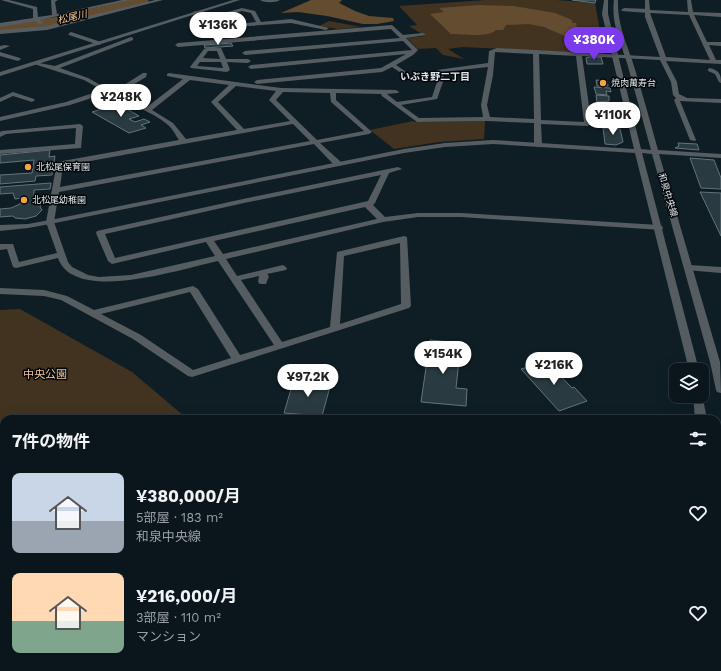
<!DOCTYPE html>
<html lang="ja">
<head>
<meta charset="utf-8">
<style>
  :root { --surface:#0b161c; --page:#141f25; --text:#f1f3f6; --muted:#9a9fa3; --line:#2b353b; --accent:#7c3aed }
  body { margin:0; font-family:"Work Sans","Noto Sans JP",sans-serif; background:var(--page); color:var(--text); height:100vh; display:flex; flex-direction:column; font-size:15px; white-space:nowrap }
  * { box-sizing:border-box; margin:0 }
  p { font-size:13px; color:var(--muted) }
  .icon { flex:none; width:22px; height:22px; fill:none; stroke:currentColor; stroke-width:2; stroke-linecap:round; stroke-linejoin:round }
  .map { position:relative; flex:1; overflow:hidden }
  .sheet { position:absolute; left:0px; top:415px; width:721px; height:256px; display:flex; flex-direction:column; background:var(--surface); border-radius:12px 12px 0 0; box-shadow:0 4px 16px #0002,0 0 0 1px var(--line) }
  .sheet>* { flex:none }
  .tools { position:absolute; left:669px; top:363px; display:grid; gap:8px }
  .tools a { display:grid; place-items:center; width:40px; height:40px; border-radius:8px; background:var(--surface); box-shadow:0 4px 16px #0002,0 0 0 1px var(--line); font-size:20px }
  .price { position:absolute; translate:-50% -34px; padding:0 9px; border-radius:14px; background:#fff; color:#222; font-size:13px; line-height:26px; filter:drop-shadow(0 1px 2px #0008) }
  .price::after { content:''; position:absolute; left:50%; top:24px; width:12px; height:9px; margin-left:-6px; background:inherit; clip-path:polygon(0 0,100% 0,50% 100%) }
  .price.selected { background:var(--accent); color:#fff }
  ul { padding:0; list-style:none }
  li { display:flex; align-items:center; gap:12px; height:100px; padding:0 12px }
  li span { display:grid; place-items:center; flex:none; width:112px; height:80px; border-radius:8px; color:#555 }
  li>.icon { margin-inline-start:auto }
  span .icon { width:48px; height:48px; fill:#fffc; stroke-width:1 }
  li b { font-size:17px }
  h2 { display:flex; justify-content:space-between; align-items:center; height:48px; padding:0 12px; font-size:17px }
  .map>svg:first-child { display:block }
  .green { fill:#423321 }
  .water { fill:#644c30 }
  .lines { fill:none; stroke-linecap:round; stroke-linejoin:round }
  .river { fill:#644c30; fill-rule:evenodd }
  .building { fill:#2a3a41; stroke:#62747c }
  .pedestrian { fill:#565d61; fill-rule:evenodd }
  .minor { fill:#565d61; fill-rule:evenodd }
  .tertiary { fill:#565d61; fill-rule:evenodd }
  .poi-dot { fill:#f2a540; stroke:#03070a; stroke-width:1.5 }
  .labels { text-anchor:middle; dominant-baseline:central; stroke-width:3; stroke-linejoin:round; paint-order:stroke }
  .far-poi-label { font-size:9px; fill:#dee8ed; stroke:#03070a; text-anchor:start }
  .far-street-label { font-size:9px; fill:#dee8ed; stroke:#03070a }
  .far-water-label { font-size:10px; font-style:italic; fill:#f1c592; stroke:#03070a }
  .far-neighbourhood-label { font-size:10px; font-weight:bold; fill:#dee8ed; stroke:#03070a }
  .park-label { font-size:11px; fill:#f1c492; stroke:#03070a }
</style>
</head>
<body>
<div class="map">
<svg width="721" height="671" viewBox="0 0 721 671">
  <rect width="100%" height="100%" fill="#0f1e25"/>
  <!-- green -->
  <path class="green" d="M486,0H556L595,3L604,54L462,47L448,49L464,59L443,55L436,48L418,49L407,38L425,36L409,26L417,25L399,6Z
    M329,21L361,27L338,29L319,26Z
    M413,121L415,122L485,121L484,139L439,142L394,149L370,130Z
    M20,309L132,372L184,416L181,419H4V513L0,511V310Z"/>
  <!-- water -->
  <path class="water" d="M311,0H342L339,3L355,11L369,16L393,18L394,21L377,24H363L327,16L298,12L281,13Z
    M479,5L514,6L555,13L572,20V23H576L578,34H574V40L544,27L529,24L506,25L503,30H496C489,38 461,34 451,34L430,14L444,12L439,8Z"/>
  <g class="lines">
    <!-- river -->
    <path class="river" d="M128,0H149L147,3L56,25L0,33V25L56,17Z"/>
  </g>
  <!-- building -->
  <path class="building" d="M572,0H596L595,3Z
    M231,43L233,46L205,48L204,45Z
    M589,57H601L603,64H587L586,58Z
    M596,80L607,81L608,86H597Z
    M594,87L610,88L611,92L606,91L607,95L596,94Z
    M596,95L609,96V101L597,102Z
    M118,104L139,116L129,119L135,122L144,119L150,122L141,125L146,128L129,133L92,112Z
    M601,104L614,105L615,111H612L613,112H600L599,106L601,107Z
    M598,119L616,121L618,128L600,127Z
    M603,128L620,129L623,142L616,145L605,144Z
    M678,143L697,144L699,150L675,148L679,146Z
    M50,150L49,157L55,156L52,175L36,176L35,181L0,184V175L32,173L34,160L0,163V155Z
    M690,158L714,160L721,178V189L701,188Z
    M51,183L50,189L34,190V195L31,199L42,198L40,207L42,210L36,216L25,219L15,218L13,216L0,217V209L11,208L20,204L22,198L15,199L13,193L0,194V187Z
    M700,192L721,193V236Z
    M430,340L461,343L456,388L467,389L466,406L421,402Z
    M547,362L572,388L574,387L587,401L559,411L521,369Z
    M294,379L331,383L322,416L284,413Z
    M4,656V667H115L121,671H0V659Z
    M401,667H442L449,671H398Z
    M562,667H622L621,671H560Z"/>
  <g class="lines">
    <!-- pedestrian -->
    <path class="pedestrian" d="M624,8L648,9L651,11L648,13L622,11L621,10Z
      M4,573V587L0,589V575Z
      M0,598L4,600V614L0,613Z
      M4,632V646L0,647V633Z"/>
    <!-- minor -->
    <path class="minor" d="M1,0H9L37,7L38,17L52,15L51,0H58L55,2L57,14L122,0H131L40,20L43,23L40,25L35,21L0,27V23L33,18V9Z
      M155,0H163L47,30L0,34V30L47,26Z
      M260,0H280C276,3 264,3 260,0Z
      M645,0H649L650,10L688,12L687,0H691L693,12L721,13V17L694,15L707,42H721V46L709,45L716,60H721V64L666,61L677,82L679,94L687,98L721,99V103L680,101L696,140L695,141L690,140L674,100L676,98L673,95L671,82L660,60L582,56L590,113L629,116L632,118L631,119L591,117V124L588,126L541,124L542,145L538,147L534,145V123L487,121L417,122L382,96L381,94L336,93V100L372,132L369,134L320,143L341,162V166H335L314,144L59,192L54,222L68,262L72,267L88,275L99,277L131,275L215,256L206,242L112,264L108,261L96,233L97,231L243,199L398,167L402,169L389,173L375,203L373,205L385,217L418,213H461L659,225L662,226L663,228L662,230L461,217H418L383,222L226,259L237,276L283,265L287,268L286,270L267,274L269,276L266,284H260L258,282L259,276L241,280L282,342L330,327L337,252L404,236L407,237L411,306L409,308L192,377L188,376L133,339L61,300L44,296L0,294V288L44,290L67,296L94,310L193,286L198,289L240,355L274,345L218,261C184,268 74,305 58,258L16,268L13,267L7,249L0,250V244H13L19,262L57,253L46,222L57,162L179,140C176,136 173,129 168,125C151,110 126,104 107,93L70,105L0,121V117L66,102L102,90L84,80L34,64V62L55,66L131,37L133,38V40L60,68L88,78L113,92L143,73H147L146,77L118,94L147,107L183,79L167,76V74L169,73L281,88L396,90L399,92L398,93L387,94L397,102L432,97L438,79L437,70L488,63L489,51L497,48L660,57L645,17ZM650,13L689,15L710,60L666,57ZM495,52L533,54L534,119L490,117L487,105L493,75ZM539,54L576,56L584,122L541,120ZM488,67L481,105L483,117L419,118L401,105L437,99L444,79L442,72ZM190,80L229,85L211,102L237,130L186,139L173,123L152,110ZM236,86L276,91L269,100L290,121L244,129L218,102ZM283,92L330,93L331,102L364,131L317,140L276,100ZM293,124L310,141L60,187L63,166ZM381,175L368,201L115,258L105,234L244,203ZM365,207L377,219L223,254L214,241ZM400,243L401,304L340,324L344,256ZM190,292L231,358L193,370L141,335L101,314Z
      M242,8L255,11L261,22L291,19L329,28L326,30L291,23L234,27L237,31L234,33L220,22L192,13L195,11L213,16ZM242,11L251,13L256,22L231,25L218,18Z
      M392,25L403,35L423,33L426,35L406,38L418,50L413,55L396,65L405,71V73H401L392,67L382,72L257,84L254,82L257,80L381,68L406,54L251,69L248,67L251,65L412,50L403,41L245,55L242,53L245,51L400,38L391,29L178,47L175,45L178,43Z
      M71,32L101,42L102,43L99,45L69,35L68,34Z
      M5,45L10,46L0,50V46Z
      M210,47L221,48L226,59H248L251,61L248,63L227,62L230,70L227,72L191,68L190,67L204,49ZM208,51H217L220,59L203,58ZM200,62H221L223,68L197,66Z
      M0,52L20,58L21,59L18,61L0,56Z
      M710,68C719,71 721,73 721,83L719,82L715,74L708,71V69Z
      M13,92L34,99L35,100L32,102L13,96L0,102V98Z
      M80,124L83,126L81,148L0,154V150L75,144L76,128L6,134L0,137V132L2,131Z
      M689,265L721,267V273L686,270L685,268L686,266Z
      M4,616V630L0,631V617Z"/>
    <!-- tertiary -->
    <path class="tertiary" d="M233,0H240L0,76V72Z
      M604,0H608V14L641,149L651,150C643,121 635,92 627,63C620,41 611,23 614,0H618C617,23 626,42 633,63C642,92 650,121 658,150L721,154V158L659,154L720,362L721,393L717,392L716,390L710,362L652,154L642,153L699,370H689L635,153L493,144L445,147L404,153L50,224L28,228L0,231V225L28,224L50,220L404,149L445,143L493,140L634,149L602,14Z
      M702,394L707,419H695L693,396H702Z
      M0,527L4,528V539L0,538Z
      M0,550L4,551V563L0,562Z
      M180,667H200L202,671H182Z
      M227,667H247L249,671H229Z
      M694,667H710L709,671H693Z"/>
  </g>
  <!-- markers -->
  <g class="poi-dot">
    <circle cx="603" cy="83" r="4"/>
    <circle cx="28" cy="167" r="4"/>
    <circle cx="24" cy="200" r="4"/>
  </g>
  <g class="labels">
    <!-- far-poi labels -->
    <g class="far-poi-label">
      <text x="611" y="83">焼肉萬寿台</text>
      <text x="36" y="167">北松尾保育園</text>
      <text x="32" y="200">北松尾幼稚園</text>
    </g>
    <!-- far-street labels -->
    <g class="far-street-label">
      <text transform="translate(668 195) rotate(73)">和泉中央線</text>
    </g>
    <!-- far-water labels -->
    <g class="far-water-label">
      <text transform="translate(72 17) rotate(-13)">松尾川</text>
    </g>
    <!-- far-neighbourhood labels -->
    <g class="far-neighbourhood-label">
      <text x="435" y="76">いぶき野二丁目</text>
    </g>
    <!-- park labels -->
    <g class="park-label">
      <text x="45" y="374">中央公園</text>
    </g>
  </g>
</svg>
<div class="tools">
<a><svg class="icon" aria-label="layers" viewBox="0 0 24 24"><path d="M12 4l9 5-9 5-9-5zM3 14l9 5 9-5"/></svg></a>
</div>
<b class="price" style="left:218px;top:46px">¥136K</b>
<b class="price selected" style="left:594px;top:61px">¥380K</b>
<b class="price" style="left:121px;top:118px">¥248K</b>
<b class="price" style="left:613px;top:136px">¥110K</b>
<b class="price" style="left:443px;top:375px">¥154K</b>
<b class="price" style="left:554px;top:386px">¥216K</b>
<b class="price" style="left:308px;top:398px">¥97.2K</b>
<section class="sheet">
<h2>7件の物件<svg class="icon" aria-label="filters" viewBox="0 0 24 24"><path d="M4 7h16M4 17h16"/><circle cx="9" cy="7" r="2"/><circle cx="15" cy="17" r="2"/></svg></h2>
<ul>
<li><span style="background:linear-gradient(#c9d6e8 60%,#9aa5b1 0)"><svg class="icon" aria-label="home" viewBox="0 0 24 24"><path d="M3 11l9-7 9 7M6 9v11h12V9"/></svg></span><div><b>¥380,000/月</b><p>5部屋 · 183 m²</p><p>和泉中央線</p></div><svg class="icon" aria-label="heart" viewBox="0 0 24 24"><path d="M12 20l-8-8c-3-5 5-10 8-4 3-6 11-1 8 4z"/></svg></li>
<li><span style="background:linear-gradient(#ffd9b3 60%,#7fa58c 0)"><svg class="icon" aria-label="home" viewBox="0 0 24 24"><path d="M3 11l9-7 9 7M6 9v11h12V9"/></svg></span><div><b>¥216,000/月</b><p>3部屋 · 110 m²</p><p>マンション</p></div><svg class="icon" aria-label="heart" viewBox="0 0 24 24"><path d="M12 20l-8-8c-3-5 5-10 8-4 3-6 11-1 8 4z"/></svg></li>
</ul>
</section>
</div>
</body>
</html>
